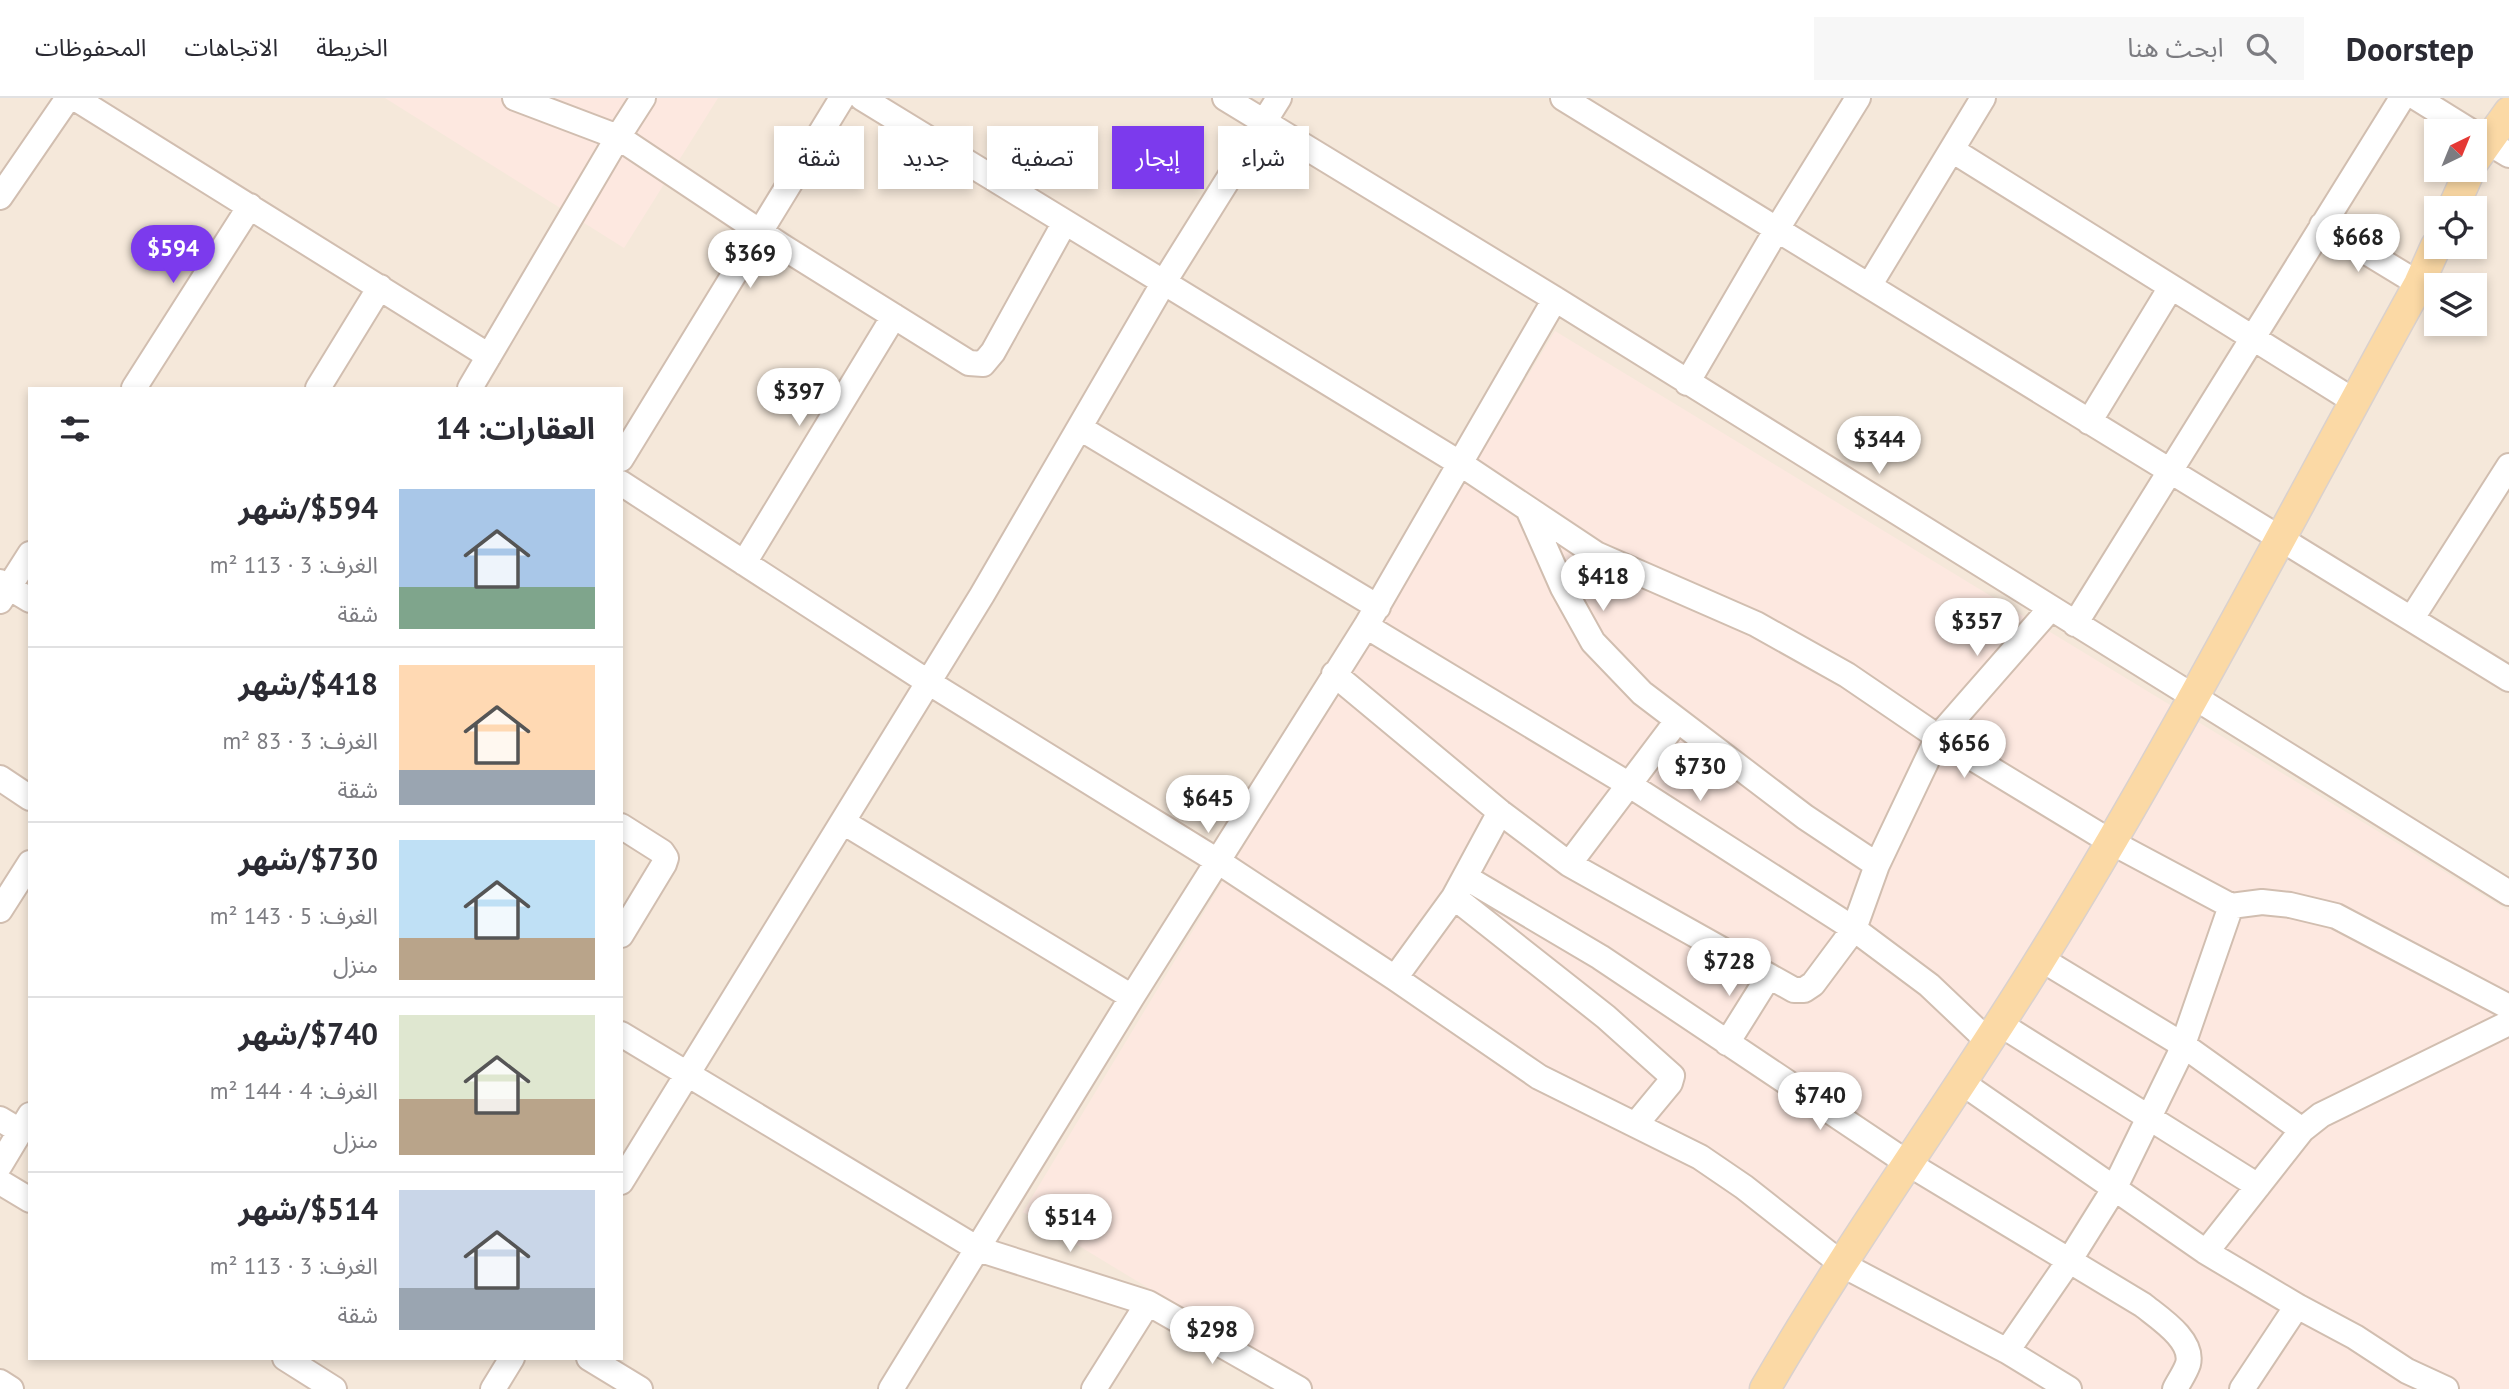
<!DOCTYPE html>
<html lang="ar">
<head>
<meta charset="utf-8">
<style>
  :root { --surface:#fff; --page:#f7f7f7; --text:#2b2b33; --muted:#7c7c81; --line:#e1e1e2; --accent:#7c3aed }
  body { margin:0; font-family:"PT Sans","Noto Sans Arabic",sans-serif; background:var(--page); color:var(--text); direction:rtl; height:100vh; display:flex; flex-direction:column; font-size:26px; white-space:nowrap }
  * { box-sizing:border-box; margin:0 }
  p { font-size:23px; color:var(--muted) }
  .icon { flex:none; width:38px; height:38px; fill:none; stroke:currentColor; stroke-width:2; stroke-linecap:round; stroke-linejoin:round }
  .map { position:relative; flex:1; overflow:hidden; direction:ltr }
  .side { position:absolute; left:28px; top:289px; width:595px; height:973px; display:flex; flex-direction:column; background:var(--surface); border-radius:0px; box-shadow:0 4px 10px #0003; direction:rtl }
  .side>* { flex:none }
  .top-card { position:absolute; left:644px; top:28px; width:665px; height:63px; direction:rtl; display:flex; gap:14px }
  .needle { width:46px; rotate:43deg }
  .buttons { position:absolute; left:2424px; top:21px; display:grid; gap:14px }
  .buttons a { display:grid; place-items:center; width:63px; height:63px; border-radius:0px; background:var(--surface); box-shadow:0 4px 10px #0003; font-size:35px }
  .price { position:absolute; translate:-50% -60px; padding:0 16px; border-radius:24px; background:#fff; color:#222; font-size:23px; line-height:46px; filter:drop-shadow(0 2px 4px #0008) }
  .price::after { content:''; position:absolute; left:50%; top:42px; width:21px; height:16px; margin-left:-10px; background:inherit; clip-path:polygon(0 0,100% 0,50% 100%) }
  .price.active { background:var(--accent); color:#fff }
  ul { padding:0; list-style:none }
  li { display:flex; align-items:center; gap:21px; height:175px; padding:0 28px }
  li+li { border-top:2px solid var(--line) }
  li span { display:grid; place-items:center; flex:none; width:196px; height:140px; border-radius:0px; color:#555 }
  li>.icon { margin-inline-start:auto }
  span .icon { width:84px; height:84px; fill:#fffc; stroke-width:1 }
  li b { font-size:30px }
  h2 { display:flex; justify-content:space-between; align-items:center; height:84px; padding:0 28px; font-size:30px }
  .tag { padding:0 24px; border-radius:0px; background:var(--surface); box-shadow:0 4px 10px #0003; font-size:24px; line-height:63px }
  .tag.active { background:var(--accent); color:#fff }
  header { display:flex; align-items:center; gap:42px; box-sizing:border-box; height:98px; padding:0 35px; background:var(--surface); border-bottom:2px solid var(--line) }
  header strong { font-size:33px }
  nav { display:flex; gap:38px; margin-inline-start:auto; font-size:24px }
  .search { width:490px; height:63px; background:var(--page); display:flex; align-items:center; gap:18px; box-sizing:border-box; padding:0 24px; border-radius:0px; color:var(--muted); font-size:26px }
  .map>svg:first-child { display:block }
  .residential { fill:#f5e8da; fill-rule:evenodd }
  .commercial { fill:#fde8e0 }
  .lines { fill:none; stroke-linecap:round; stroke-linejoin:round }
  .minor-casing { stroke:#d1beb0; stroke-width:28 }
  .major-casing { stroke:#dad1cd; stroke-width:33 }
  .minor { stroke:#fff; stroke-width:24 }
  .major { stroke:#fbd9a5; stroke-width:30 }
</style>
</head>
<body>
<header>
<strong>Doorstep</strong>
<div class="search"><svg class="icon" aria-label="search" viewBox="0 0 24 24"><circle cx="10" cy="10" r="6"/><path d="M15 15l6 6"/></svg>ابحث هنا</div>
<nav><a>الخريطة</a><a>الاتجاهات</a><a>المحفوظات</a></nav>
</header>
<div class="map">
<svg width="2509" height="1291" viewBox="0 0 2509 1291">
  <rect width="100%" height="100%" fill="#fdf6ec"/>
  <!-- residential -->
  <path class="residential" d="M0,0H2509V1291H0ZM2436,33H2474V72H2436ZM2436,110H2474V149H2436ZM2436,187H2474V226H2436ZM30,290H621V1260H30Z"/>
  <!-- commercial -->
  <path class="commercial" d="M385,0H718L624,150Z
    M1555,233L2509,813V1291H1315L1023,1114Z"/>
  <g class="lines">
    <!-- minor casing -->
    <g class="minor-casing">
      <path id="minor" d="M75,0L489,258
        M515,0L618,39L783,149L969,265L983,266L993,254L1065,124
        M862,0L1461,366L1596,456L1756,526L1847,577L1938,639L2111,744L2231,808L2262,804L2290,807L2336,818L2509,909
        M1225,0L1555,201L2509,795
        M1563,0L2509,581
        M2417,0L2470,33
        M2474,36L2509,57
        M1952,52L2354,303
        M0,99L68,0
        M2322,127L2419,186
        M1869,188L1983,0
        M1687,285L1777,131L1858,0
        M134,290L250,108
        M318,290L380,189
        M470,290L618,39L643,0
        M2089,324L2171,189
        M1080,330L1378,509
        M621,361L842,0
        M621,385L928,584L1219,764L1395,880L1539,979L1700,1059L1744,1089L1843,1167L2007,1253L2069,1291
        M1528,411L1563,490L1593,544L1642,595L1805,719L1877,767
        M744,465L894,218
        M0,484L30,502
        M0,503L30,456
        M2412,520L2509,368
        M2075,526L2402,0
        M1366,528L1628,686L1854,831L1929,887L1988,943
        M1334,576L1500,714L1569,766L1794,892H1804L1813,886L1854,831L1877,767L1938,639L2050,511
        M0,680L30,700
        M843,724L1132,899
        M621,728L662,754L666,760L664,766L621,837
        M1569,766L1677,623
        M1465,779L1600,859L1909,1066L2143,1207C2159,1220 2194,1242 2188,1266C2185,1275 2179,1283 2175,1291
        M1454,799L1606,919L1672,978L1670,985L1636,1026
        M0,812L30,765
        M2041,861L2183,947L2302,1032
        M1395,880L1454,799L1500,714
        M2000,926L2258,1088
        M621,936L978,1151L1148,1205L1299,1291
        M1727,945L1769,878
        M1961,984L2206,1154L2297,1208L2355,1239L2407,1273L2446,1291
        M0,1021L20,1033
        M0,1067L30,1017
        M0,1084L30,1102
        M621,1084L982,497L1164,184L1279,0
        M2206,1154L2302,1032L2321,1017L2509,925
        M2007,1253L2069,1163L2114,1091L2179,958L2231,808
        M285,1260L334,1291
        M589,1260L640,1291
        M0,1284L11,1291
        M493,1291L512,1260
        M891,1291L1132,899L1366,528L1555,201
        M1094,1291L1148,1205
        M2242,1291L2297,1208"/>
    </g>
    <!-- major casing -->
    <g class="major-casing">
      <path id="major" d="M2474,63L2509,14
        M2453,110L2470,72
        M1765,1291C1850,1144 1951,1006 2040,862C2176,643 2294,412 2419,186L2436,148"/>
    </g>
    <!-- minor -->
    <use href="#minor" class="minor"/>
    <!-- major -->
    <use href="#major" class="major"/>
  </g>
</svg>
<div class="buttons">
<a><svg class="needle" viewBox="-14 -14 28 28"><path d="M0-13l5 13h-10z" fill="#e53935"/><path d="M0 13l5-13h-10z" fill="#7c7c81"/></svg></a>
<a><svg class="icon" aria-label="locate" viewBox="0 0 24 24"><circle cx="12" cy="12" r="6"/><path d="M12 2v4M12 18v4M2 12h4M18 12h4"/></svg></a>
<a><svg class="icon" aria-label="layers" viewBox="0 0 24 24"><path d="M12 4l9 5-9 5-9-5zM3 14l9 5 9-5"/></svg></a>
</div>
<b class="price" style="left:2358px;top:176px">$668</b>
<b class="price active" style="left:173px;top:187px">$594</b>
<b class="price" style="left:750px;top:192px">$369</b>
<b class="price" style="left:799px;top:330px">$397</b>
<b class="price" style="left:1879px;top:378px">$344</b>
<b class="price" style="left:1603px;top:515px">$418</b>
<b class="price" style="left:1977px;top:560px">$357</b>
<b class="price" style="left:1964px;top:682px">$656</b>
<b class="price" style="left:1700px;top:705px">$730</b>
<b class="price" style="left:1208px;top:737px">$645</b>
<b class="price" style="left:1729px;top:900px">$728</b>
<b class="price" style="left:1820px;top:1034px">$740</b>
<b class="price" style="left:1070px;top:1156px">$514</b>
<b class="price" style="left:1212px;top:1268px">$298</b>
<div class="top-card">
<a class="tag">شراء</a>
<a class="tag active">إيجار</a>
<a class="tag">تصفية</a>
<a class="tag">جديد</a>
<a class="tag">شقة</a>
</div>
<section class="side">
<h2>العقارات: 14<svg class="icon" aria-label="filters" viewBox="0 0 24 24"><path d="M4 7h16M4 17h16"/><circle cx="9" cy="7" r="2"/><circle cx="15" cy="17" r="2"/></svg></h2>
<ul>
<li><span style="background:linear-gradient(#a9c7e8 70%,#7fa58c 0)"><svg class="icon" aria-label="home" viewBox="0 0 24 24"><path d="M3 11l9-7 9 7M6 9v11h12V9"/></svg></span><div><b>$594/شهر</b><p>الغرف: 3 · 113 m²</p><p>شقة</p></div></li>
<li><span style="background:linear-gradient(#ffd9b3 75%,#9aa5b1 0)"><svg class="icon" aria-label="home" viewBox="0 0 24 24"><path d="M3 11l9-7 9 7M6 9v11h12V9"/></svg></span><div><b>$418/شهر</b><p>الغرف: 3 · 83 m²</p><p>شقة</p></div></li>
<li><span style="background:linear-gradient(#bfe0f5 70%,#b9a48a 0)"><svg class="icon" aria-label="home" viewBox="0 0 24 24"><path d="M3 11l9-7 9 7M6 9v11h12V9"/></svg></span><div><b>$730/شهر</b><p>الغرف: 5 · 143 m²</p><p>منزل</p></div></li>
<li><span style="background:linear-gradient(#dfe7d0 60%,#b9a48a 0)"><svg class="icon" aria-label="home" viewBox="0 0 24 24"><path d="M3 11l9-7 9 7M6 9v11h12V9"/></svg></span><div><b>$740/شهر</b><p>الغرف: 4 · 144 m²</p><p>منزل</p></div></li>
<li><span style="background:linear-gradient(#c9d6e8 70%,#9aa5b1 0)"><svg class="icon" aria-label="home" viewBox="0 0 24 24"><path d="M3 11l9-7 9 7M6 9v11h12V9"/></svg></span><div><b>$514/شهر</b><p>الغرف: 3 · 113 m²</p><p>شقة</p></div></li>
</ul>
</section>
</div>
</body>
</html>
